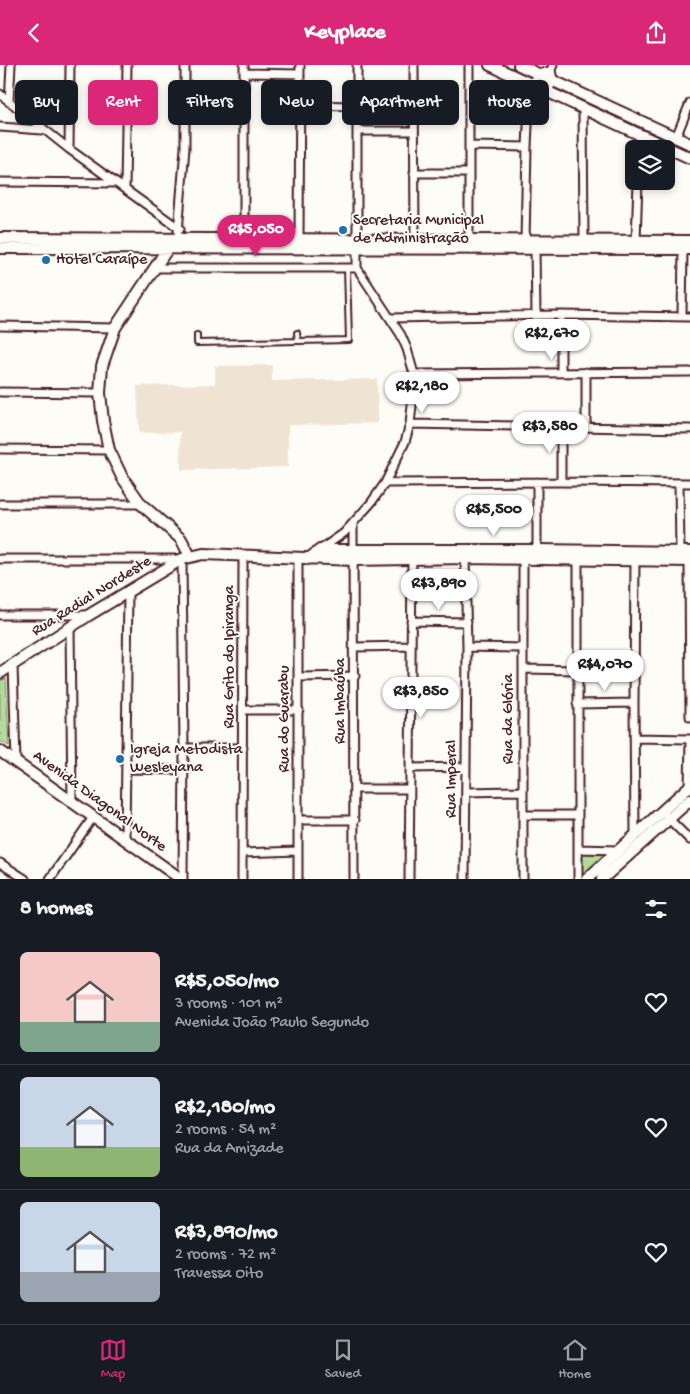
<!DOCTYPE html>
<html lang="en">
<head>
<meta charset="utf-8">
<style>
  :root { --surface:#171b24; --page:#242831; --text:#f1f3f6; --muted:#9ea1a6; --line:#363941; --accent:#db2777 }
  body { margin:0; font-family:"Gochi Hand",sans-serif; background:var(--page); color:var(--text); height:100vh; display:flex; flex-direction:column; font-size:19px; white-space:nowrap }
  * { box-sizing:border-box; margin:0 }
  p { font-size:16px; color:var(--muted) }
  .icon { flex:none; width:28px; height:28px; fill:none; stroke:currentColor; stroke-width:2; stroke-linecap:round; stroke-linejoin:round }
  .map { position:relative; height:814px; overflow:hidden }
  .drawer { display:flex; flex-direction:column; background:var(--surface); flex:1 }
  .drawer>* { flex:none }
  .banner { position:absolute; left:15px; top:15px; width:660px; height:45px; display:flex; gap:10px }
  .controls { position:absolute; left:625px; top:75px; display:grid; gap:10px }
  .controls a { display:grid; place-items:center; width:50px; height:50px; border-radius:8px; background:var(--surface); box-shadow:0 2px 8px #0003; font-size:25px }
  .price { position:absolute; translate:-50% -42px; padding:0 11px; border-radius:18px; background:#fff; color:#222; font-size:16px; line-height:32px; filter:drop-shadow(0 1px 2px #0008) }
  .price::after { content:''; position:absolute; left:50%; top:30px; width:15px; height:11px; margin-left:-8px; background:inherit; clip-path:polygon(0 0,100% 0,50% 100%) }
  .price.current { background:var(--accent); color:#fff }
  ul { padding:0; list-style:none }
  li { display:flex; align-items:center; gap:15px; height:125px; padding:0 20px }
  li+li { border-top:1px solid var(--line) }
  li span { display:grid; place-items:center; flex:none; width:140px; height:100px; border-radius:8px; color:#555 }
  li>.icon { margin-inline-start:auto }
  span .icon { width:60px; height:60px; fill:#fffc; stroke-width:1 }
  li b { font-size:21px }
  h2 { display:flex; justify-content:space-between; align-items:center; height:60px; padding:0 20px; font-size:21px }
  .chip { padding:0 18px; border-radius:8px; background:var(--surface); box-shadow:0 2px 8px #0003; font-size:18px; line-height:45px }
  .chip.current { background:var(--accent); color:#fff }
  header { display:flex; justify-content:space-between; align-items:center; height:65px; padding:0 20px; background:var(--accent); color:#fff; font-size:22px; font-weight:800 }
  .menu { display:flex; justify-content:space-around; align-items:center; height:70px; border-top:1px solid var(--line); background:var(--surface); font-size:14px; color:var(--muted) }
  .menu a { display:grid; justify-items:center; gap:2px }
  .menu .current { color:var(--accent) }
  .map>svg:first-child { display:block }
  .built { fill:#efe4d4 }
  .green { fill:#b2dc9a; stroke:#7e7e62 }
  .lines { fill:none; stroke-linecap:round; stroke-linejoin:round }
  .lane-casing { stroke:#4a1f2b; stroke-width:8 }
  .street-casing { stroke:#4a1f2b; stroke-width:11 }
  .secondary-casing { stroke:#4a1f2b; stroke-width:14 }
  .lane { stroke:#fdfcf7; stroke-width:4 }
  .street { stroke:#fdfcf7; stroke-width:7 }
  .secondary { stroke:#fdfcf7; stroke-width:10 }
  .poi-dot { fill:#1f6fb2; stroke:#fdfcf7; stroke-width:2 }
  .labels { text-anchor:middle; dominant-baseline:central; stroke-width:4; stroke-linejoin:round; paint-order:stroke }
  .poi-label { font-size:16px; fill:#4a1f2b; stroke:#fdfcf7; text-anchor:start }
  .street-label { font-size:16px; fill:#4a1f2b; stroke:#fdfcf7 }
</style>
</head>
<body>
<header><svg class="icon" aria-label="back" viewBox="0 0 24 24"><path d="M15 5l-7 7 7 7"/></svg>Keyplace<svg class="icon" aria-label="share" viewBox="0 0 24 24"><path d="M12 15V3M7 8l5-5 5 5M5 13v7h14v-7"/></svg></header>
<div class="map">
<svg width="690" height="814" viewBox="0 0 690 814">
  <rect width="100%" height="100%" fill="#fdfcf7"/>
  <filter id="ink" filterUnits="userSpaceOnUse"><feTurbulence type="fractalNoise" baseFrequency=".02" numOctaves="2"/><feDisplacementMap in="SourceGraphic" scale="10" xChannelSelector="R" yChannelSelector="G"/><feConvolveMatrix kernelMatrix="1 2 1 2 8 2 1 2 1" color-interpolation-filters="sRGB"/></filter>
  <g filter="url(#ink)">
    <!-- built -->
    <path class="built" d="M272,300V316L377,314L378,358L288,360V402L181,405L180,367L139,368L137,321L215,319V301Z"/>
    <!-- green -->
    <path class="green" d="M6,613L9,681L0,676V616Z
      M581,787L607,790L581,812Z"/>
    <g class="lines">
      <!-- lane casing -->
      <g class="lane-casing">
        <path id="lane" d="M297,268L298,276
          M197,270V278L349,275L347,203"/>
      </g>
      <!-- street casing -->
      <g class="street-casing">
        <path id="street" d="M244,0V174
          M414,0L415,175
          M244,8L300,9
          M548,27L553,15L551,5L553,0
          M0,29L69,84L180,164
          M9,37L11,0
          M300,40L356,41
          M583,44L584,175
          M0,62L42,65
          M357,66H414
          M676,72L690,38
          M469,81L527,82
          M69,84L70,0
          M639,84V70
          M414,108H469
          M0,117L116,118
          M125,124L127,0
          M178,167L185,83V0
          M299,174L300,0
          M469,175V0
          M525,176L527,82L530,19L539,9L551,5
          M636,176L638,116
          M535,184L536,250
          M155,203H357
          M561,250V307
          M682,251L683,184
          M391,253L561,250L690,252
          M0,261L115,263
          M586,307V362
          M414,309L690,307
          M0,327L100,328
          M410,359L690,364
          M0,384L109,385
          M537,417V485
          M561,417V362
          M385,418L561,417L690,418
          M679,418L680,486
          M0,439H141
          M353,458L354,814
          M321,484L344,468L371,438L385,418L405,377L410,359L414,322V309L407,284L401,270L357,203V0
          M635,492L634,638L635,771
          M465,493L467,582L465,814
          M0,494H182L184,683L183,814
          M298,494V814
          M523,494V814
          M578,494V814
          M689,496L690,652
          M0,550H87
          M411,556L467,557
          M70,562L72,736
          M355,582L411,581
          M467,582L523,583
          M13,600L16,696
          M523,604L577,605
          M299,612L355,611
          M577,639L634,638
          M244,645H299
          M635,673L690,674
          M184,683H243
          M410,703L466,702
          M126,704L184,705
          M689,722L690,676
          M354,724H409
          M466,727L522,726
          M523,750H578
          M666,751L690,775
          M298,755H355
          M125,774L128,526
          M578,784L619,785
          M242,788L298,786
          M0,798L25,814
          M50,814L94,751
          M242,814L243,491
          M409,814L412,494"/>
      </g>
      <!-- secondary casing -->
      <g class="secondary-casing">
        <path id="secondary" d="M490,0L690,93
          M519,0L690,79
          M0,173L690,176
          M0,183L690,184
          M168,183L115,263L102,301L100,328L103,356L109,385L122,412L141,439L181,474L190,491
          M308,494L320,485H537L690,487
          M0,608L89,550L182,494L203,489L354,495L465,493L690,496
          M0,686L181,814
          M587,814L690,721
          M602,814L690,735"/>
      </g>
      <!-- lane -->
      <use href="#lane" class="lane"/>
      <!-- street -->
      <use href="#street" class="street"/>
      <!-- secondary -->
      <use href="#secondary" class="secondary"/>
    </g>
  </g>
  <!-- markers -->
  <g class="poi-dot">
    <circle cx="343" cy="165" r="5"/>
    <circle cx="46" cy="195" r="5"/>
    <circle cx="120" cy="694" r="5"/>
  </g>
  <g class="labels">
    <!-- poi labels -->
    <g class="poi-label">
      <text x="353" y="156">Secretaria Municipal<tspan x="353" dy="18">de Administração</tspan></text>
      <text x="56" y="195">Hotel Caraípe</text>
      <text x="130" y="685">Igreja Metodista<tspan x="130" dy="18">Wesleyana</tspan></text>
    </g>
    <!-- street labels -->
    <g class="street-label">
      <text transform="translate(92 532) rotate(-32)">Rua Radial Nordeste</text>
      <text transform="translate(230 592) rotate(-90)">Rua Grito do Ipiranga</text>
      <text transform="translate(341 636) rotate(-90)">Rua Imbaúba</text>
      <text transform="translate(285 654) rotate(-90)">Rua do Guarabu</text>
      <text transform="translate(509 654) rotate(-90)">Rua da Glória</text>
      <text transform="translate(452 714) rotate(-90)">Rua Imperal</text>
      <text transform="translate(99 737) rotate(36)">Avenida Diagonal Norte</text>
    </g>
  </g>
</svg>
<div class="controls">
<a><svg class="icon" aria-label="layers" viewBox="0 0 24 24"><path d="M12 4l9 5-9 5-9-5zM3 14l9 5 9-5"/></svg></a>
</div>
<b class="price current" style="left:256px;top:192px">R$5,050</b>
<b class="price" style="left:552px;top:296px">R$2,670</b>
<b class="price" style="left:422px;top:349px">R$2,180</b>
<b class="price" style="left:550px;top:389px">R$3,580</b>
<b class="price" style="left:494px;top:472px">R$5,500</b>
<b class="price" style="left:439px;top:546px">R$3,890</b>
<b class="price" style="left:605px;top:627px">R$4,070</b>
<b class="price" style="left:421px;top:654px">R$3,850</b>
<div class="banner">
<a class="chip">Buy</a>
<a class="chip current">Rent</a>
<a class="chip">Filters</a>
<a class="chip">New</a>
<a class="chip">Apartment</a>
<a class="chip">House</a>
</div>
</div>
<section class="drawer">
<h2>8 homes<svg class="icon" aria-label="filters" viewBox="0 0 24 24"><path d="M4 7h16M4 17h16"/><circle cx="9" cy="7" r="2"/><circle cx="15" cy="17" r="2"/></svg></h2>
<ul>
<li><span style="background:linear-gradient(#f6c9c9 70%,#7fa58c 0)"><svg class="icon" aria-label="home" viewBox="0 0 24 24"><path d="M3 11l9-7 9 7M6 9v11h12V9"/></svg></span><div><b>R$5,050/mo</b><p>3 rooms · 101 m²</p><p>Avenida João Paulo Segundo</p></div><svg class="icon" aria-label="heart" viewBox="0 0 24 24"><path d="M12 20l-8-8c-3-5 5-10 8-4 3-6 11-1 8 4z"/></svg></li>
<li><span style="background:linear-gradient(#c9d6e8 70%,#8fb573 0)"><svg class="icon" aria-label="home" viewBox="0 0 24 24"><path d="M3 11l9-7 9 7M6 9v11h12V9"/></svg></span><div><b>R$2,180/mo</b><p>2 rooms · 54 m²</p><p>Rua da Amizade</p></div><svg class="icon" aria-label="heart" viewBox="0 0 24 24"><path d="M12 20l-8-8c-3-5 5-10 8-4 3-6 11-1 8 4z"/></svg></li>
<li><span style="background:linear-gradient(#c9d6e8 70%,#9aa5b1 0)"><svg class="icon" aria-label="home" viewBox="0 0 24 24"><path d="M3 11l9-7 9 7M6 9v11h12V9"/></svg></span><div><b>R$3,890/mo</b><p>2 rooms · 72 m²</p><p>Travessa Oito</p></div><svg class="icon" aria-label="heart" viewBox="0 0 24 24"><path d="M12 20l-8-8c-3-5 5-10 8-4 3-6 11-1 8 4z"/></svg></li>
</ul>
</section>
<nav class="menu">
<a class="current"><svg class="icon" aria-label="map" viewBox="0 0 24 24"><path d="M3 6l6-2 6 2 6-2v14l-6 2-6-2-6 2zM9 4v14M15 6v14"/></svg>Map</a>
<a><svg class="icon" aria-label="saved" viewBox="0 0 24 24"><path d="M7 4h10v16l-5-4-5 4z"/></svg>Saved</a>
<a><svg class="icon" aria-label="home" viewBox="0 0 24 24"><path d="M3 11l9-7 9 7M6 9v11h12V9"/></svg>Home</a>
</nav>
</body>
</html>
